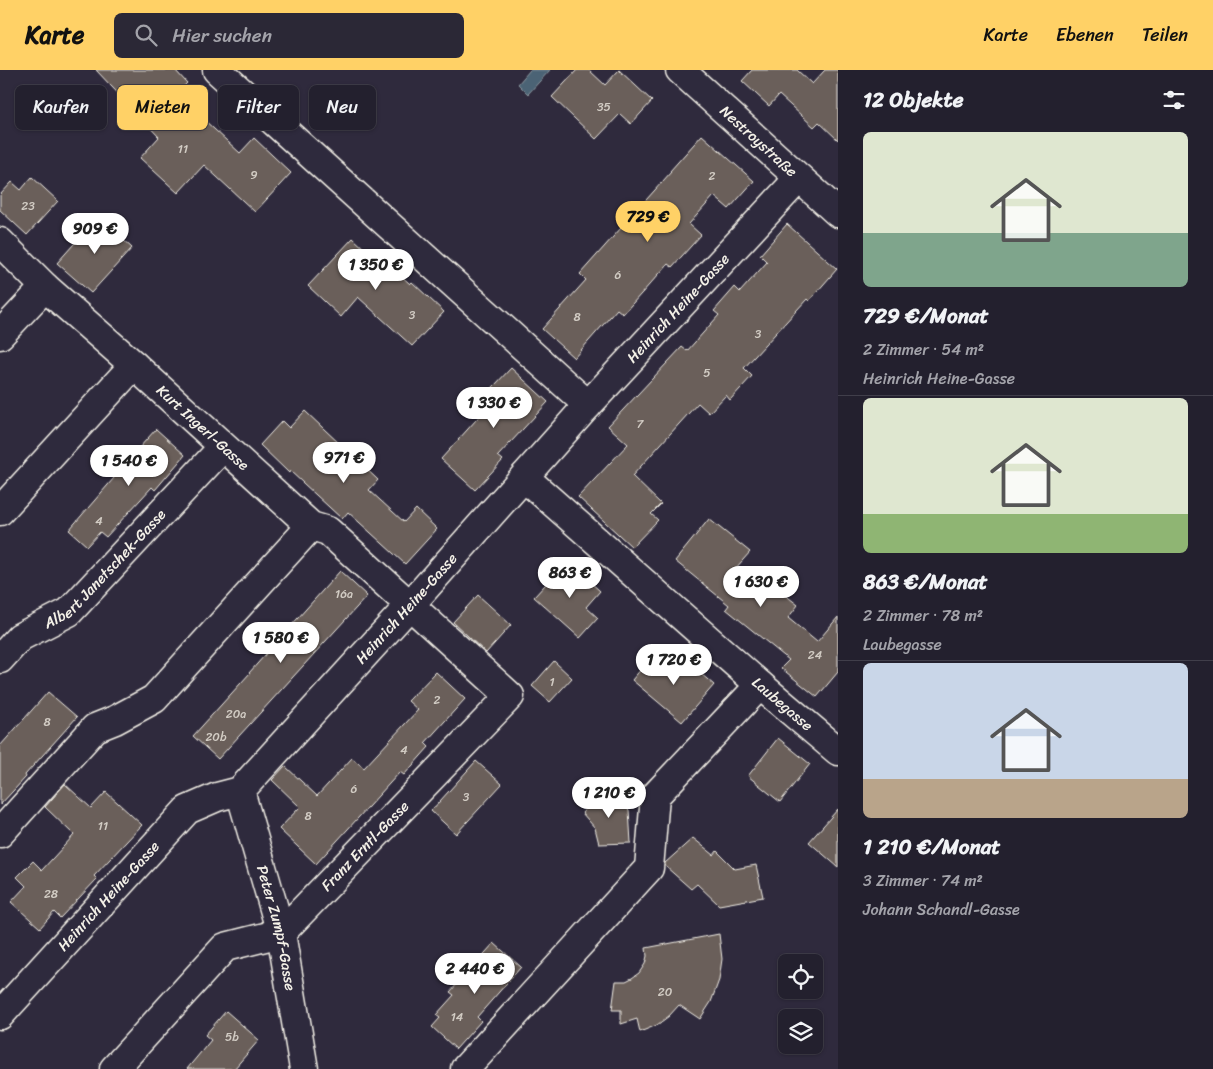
<!DOCTYPE html>
<html lang="de">
<head>
<meta charset="utf-8">
<style>
  :root { --surface:#23202e; --page:#2b2836; --text:#f1f3f6; --muted:#a3a3aa; --line:#403e4a; --accent:#ffd166 }
  body { margin:0; font-family:Sriracha,sans-serif; background:var(--page); color:var(--text); height:100vh; display:flex; flex-direction:column; font-size:19px; white-space:nowrap }
  * { box-sizing:border-box; margin:0 }
  p { font-size:16px; color:var(--muted) }
  .icon { flex:none; width:28px; height:28px; fill:none; stroke:currentColor; stroke-width:2; stroke-linecap:round; stroke-linejoin:round }
  .map { position:relative; flex:1; overflow:hidden }
  .panel { display:flex; flex-direction:column; background:var(--surface); width:375px }
  .panel>* { flex:none }
  .guide { position:absolute; left:15px; top:15px; width:475px; height:45px; display:flex; gap:10px }
  .controls { position:absolute; left:778px; top:884px; display:grid; gap:10px }
  .controls a { display:grid; place-items:center; width:45px; height:45px; border-radius:8px; background:var(--surface); box-shadow:0 1px 4px #0004,0 0 0 1px var(--line); font-size:25px }
  .price { position:absolute; translate:-50% -42px; padding:0 11px; border-radius:18px; background:#fff; color:#222; font-size:16px; line-height:32px; filter:drop-shadow(0 1px 2px #0008) }
  .price::after { content:''; position:absolute; left:50%; top:30px; width:15px; height:11px; margin-left:-8px; background:inherit; clip-path:polygon(0 0,100% 0,50% 100%) }
  .price.current { background:var(--accent); color:#111 }
  ul { padding:0; list-style:none }
  li { display:grid; align-content:center; gap:10px; height:265px; padding:0 25px }
  li+li { border-top:1px solid var(--line) }
  li span { display:grid; place-items:center; height:155px; border-radius:8px; color:#555 }
  li>.icon { margin-inline-start:auto }
  span .icon { width:90px; height:90px; fill:#fffc; stroke-width:1 }
  li b { font-size:21px }
  h2 { display:flex; justify-content:space-between; align-items:center; height:60px; padding:0 25px; font-size:21px }
  .chip { padding:0 18px; border-radius:8px; background:var(--surface); box-shadow:0 1px 4px #0004,0 0 0 1px var(--line); font-size:18px; line-height:45px }
  .chip.current { background:var(--accent); color:#111 }
  header { display:flex; align-items:center; gap:30px; box-sizing:border-box; height:70px; padding:0 25px; background:var(--accent); color:#111 }
  header strong { font-size:24px }
  nav { display:flex; gap:28px; margin-inline-start:auto; font-size:18px }
  .search { width:350px; height:45px; background:var(--page); display:flex; align-items:center; gap:12px; box-sizing:border-box; padding:0 18px; border-radius:8px; color:var(--muted); font-size:19px }
  main { display:flex; flex:1; min-height:0 }
  .map>svg:first-child { display:block }
  .water { fill:#4b6375; stroke:#8f9ca3 }
  .building { fill:#6b5f5a; stroke:#f4f1e8 }
  .lines { fill:none; stroke-linecap:round; stroke-linejoin:round }
  .minor-casing { stroke:#f4f1e8; stroke-width:31 }
  .minor { stroke:#2f2a3d; stroke-width:28 }
  .labels { text-anchor:middle; dominant-baseline:central; stroke-width:4; stroke-linejoin:round; paint-order:stroke }
  .number-label { font-size:12px; fill:#d2ccc4 }
  .street-label { font-size:15px; fill:#f4f1e8; stroke:#2f2a3d }
</style>
</head>
<body>
<header>
<strong>Karte</strong>
<div class="search"><svg class="icon" aria-label="search" viewBox="0 0 24 24"><circle cx="10" cy="10" r="6"/><path d="M15 15l6 6"/></svg>Hier suchen</div>
<nav><a>Karte</a><a>Ebenen</a><a>Teilen</a></nav>
</header>
<main>
<div class="map">
<svg width="838" height="999" viewBox="0 0 838 999">
  <rect width="100%" height="100%" fill="#2f2a3d"/>
  <filter id="ink" filterUnits="userSpaceOnUse"><feTurbulence type="fractalNoise" baseFrequency=".02" numOctaves="2"/><feDisplacementMap in="SourceGraphic" scale="10" xChannelSelector="R" yChannelSelector="G"/><feConvolveMatrix kernelMatrix="1 2 1 2 8 2 1 2 1" color-interpolation-filters="sRGB"/></filter>
  <g filter="url(#ink)">
    <!-- water -->
    <path class="water" d="M530,0H550L528,24L518,14Z"/>
    <!-- building -->
    <path class="building" d="M96,0H175L187,13L176,24L240,83L254,68L291,103L255,142L204,95L178,123L140,88L159,67Z
      M577,0H589L605,15L619,0L652,31L631,54L620,44L596,69L552,27Z
      M752,0H797L812,14L825,0H838V70L819,52L814,57L779,25L769,36L742,11Z
      M702,65L754,111L729,139L714,126L689,154L701,165L672,197L668,194L623,244L617,239L574,288L542,259L586,210L580,204L671,102L670,101Z
      M32,107L58,131L27,165L0,140V125L12,112L21,120Z
      M98,147L132,178L91,223L57,193Z
      M787,154L837,199L809,231L807,229L744,298L752,306L730,330L726,325L709,343L698,333L632,406L661,434L651,444L658,450L632,477L578,427L628,374L608,356L682,277L687,281L719,245L714,241L735,217L740,222L767,192L760,185Z
      M353,168L367,181L370,177L410,214L412,212L444,242L412,276L358,227L341,247L308,216Z
      M511,298L548,332L498,386L503,390L475,420L441,389L485,340L478,333Z
      M305,341L378,410L369,420L404,452L416,439L437,459L405,494L348,442L342,449L290,401L289,403L260,375L282,351L289,358Z
      M156,359L185,385L155,420L152,417L106,467L100,462L87,476L69,460L114,408L113,407Z
      M709,449L750,482L735,499L763,522L770,513L798,535L788,548L817,572L838,547V602L817,627L781,598L789,590L726,539L729,535L675,491Z
      M567,491L600,521L586,537L598,548L580,568L534,527Z
      M340,501L367,526L218,689L193,666L250,603H249L306,539Z
      M478,525L511,555L486,583L453,552Z
      M653,585L669,599L680,586L714,615L682,652L632,610Z
      M554,591L572,608L550,632L532,616Z
      M436,602L465,629L425,673L429,677L404,705L400,702L316,794L279,759L300,737L272,710L285,696L317,726L352,688L364,698L418,640L408,631Z
      M48,622L77,647L25,705L26,707L0,735V676Z
      M778,668L810,694L780,732L748,706Z
      M476,691L502,714L456,764L431,741Z
      M65,714L91,738L106,722L142,755L94,806L97,809L60,848L54,842L40,858L11,832L26,816L17,807L33,791L42,800L74,765L45,737Z
      M603,718L629,740L631,773L599,774L595,758L582,743Z
      M838,739V797L809,772Z
      M693,768L714,785L717,781L735,799L756,795L763,827L719,835L697,814L691,819L665,796V793Z
      M719,864L722,889L719,910L711,932L700,949L679,935L669,946L657,955L640,962L637,949L621,954V940H612L616,911H626L632,908L639,903L645,894L647,886L646,878Z
      M494,873L521,897L477,947L481,951L456,979L432,957L440,948L436,945L454,925L450,922Z
      M226,941L259,970L234,999H187L211,970L205,965Z"/>
    <g class="lines">
      <!-- minor casing -->
      <g class="minor-casing">
        <g id="minor">
          <path d="M217,0L588,335"/>
          <path id="s1" d="M680,0L838,143"/>
          <path id="s2" d="M0,172L45,217L134,295L311,456L328,461L510,626L281,863L225,877L114,999"/>
          <path d="M0,265L45,217"/>
          <path id="s3" d="M524,407L760,615L838,681"/>
          <path d="M0,441L134,295"/>
          <path id="s4" d="M0,589L20,567L69,542L223,377"/>
          <path id="s5" d="M240,721L281,863L304,999"/>
          <path d="M0,763L95,658L115,650L154,629L311,456"/>
          <path id="s6" d="M0,945L187,740L217,727L240,721L410,535L588,335L799,108"/>
          <path d="M465,999L649,798L655,726L760,615"/>
        </g>
      </g>
      <!-- minor -->
      <use href="#minor" class="minor"/>
    </g>
  </g>
  <g class="labels">
    <!-- number labels -->
    <g class="number-label">
      <text x="604" y="37">35</text>
      <text x="183" y="79">11</text>
      <text x="254" y="105">9</text>
      <text x="712" y="106">2</text>
      <text x="28" y="136">23</text>
      <text x="618" y="205">6</text>
      <text x="412" y="245">3</text>
      <text x="577" y="247">8</text>
      <text x="758" y="264">3</text>
      <text x="707" y="303">5</text>
      <text x="640" y="354">7</text>
      <text x="99" y="451">4</text>
      <text x="344" y="524">16a</text>
      <text x="815" y="585">24</text>
      <text x="552" y="612">1</text>
      <text x="437" y="630">2</text>
      <text x="236" y="644">20a</text>
      <text x="47" y="652">8</text>
      <text x="216" y="667">20b</text>
      <text x="404" y="680">4</text>
      <text x="354" y="719">6</text>
      <text x="466" y="727">3</text>
      <text x="308" y="746">8</text>
      <text x="103" y="756">11</text>
      <text x="51" y="824">28</text>
      <text x="665" y="922">20</text>
      <text x="457" y="947">14</text>
      <text x="232" y="967">5b</text>
    </g>
    <!-- street labels -->
    <g class="street-label">
      <text stroke="none"><textPath href="#s1" startOffset="106">Nestroystraße</textPath></text>
      <text stroke="none"><textPath href="#s6" startOffset="986">Heinrich Heine-Gasse</textPath></text>
      <text stroke="none"><textPath href="#s2" startOffset="275">Kurt Ingerl-Gasse</textPath></text>
      <text stroke="none"><textPath href="#s4" startOffset="140">Albert Janetschek-Gasse</textPath></text>
      <text stroke="none"><textPath href="#s6" startOffset="581">Heinrich Heine-Gasse</textPath></text>
      <text stroke="none"><textPath href="#s3" startOffset="344">Laubegasse</textPath></text>
      <text transform="translate(365 776) rotate(-46)">Franz Erntl-Gasse</text>
      <text stroke="none"><textPath href="#s6" startOffset="161">Heinrich Heine-Gasse</textPath></text>
      <text stroke="none"><textPath href="#s5" startOffset="142">Peter Zumpf-Gasse</textPath></text>
    </g>
  </g>
</svg>
<div class="controls">
<a><svg class="icon" aria-label="locate" viewBox="0 0 24 24"><circle cx="12" cy="12" r="6"/><path d="M12 2v4M12 18v4M2 12h4M18 12h4"/></svg></a>
<a><svg class="icon" aria-label="layers" viewBox="0 0 24 24"><path d="M12 4l9 5-9 5-9-5zM3 14l9 5 9-5"/></svg></a>
</div>
<b class="price current" style="left:648px;top:173px">729 €</b>
<b class="price" style="left:95px;top:185px">909 €</b>
<b class="price" style="left:376px;top:221px">1 350 €</b>
<b class="price" style="left:494px;top:359px">1 330 €</b>
<b class="price" style="left:344px;top:414px">971 €</b>
<b class="price" style="left:129px;top:417px">1 540 €</b>
<b class="price" style="left:570px;top:529px">863 €</b>
<b class="price" style="left:761px;top:538px">1 630 €</b>
<b class="price" style="left:281px;top:594px">1 580 €</b>
<b class="price" style="left:674px;top:616px">1 720 €</b>
<b class="price" style="left:609px;top:749px">1 210 €</b>
<b class="price" style="left:475px;top:925px">2 440 €</b>
<div class="guide">
<a class="chip">Kaufen</a>
<a class="chip current">Mieten</a>
<a class="chip">Filter</a>
<a class="chip">Neu</a>
</div>
</div>
<section class="panel">
<h2>12 Objekte<svg class="icon" aria-label="filters" viewBox="0 0 24 24"><path d="M4 7h16M4 17h16"/><circle cx="9" cy="7" r="2"/><circle cx="15" cy="17" r="2"/></svg></h2>
<ul>
<li><span style="background:linear-gradient(#dfe7d0 65%,#7fa58c 0)"><svg class="icon" aria-label="home" viewBox="0 0 24 24"><path d="M3 11l9-7 9 7M6 9v11h12V9"/></svg></span><div><b>729 €/Monat</b><p>2 Zimmer · 54 m²</p><p>Heinrich Heine-Gasse</p></div></li>
<li><span style="background:linear-gradient(#dfe7d0 75%,#8fb573 0)"><svg class="icon" aria-label="home" viewBox="0 0 24 24"><path d="M3 11l9-7 9 7M6 9v11h12V9"/></svg></span><div><b>863 €/Monat</b><p>2 Zimmer · 78 m²</p><p>Laubegasse</p></div></li>
<li><span style="background:linear-gradient(#c9d6e8 75%,#b9a48a 0)"><svg class="icon" aria-label="home" viewBox="0 0 24 24"><path d="M3 11l9-7 9 7M6 9v11h12V9"/></svg></span><div><b>1 210 €/Monat</b><p>3 Zimmer · 74 m²</p><p>Johann Schandl-Gasse</p></div></li>
</ul>
</section>
</main>
</body>
</html>
